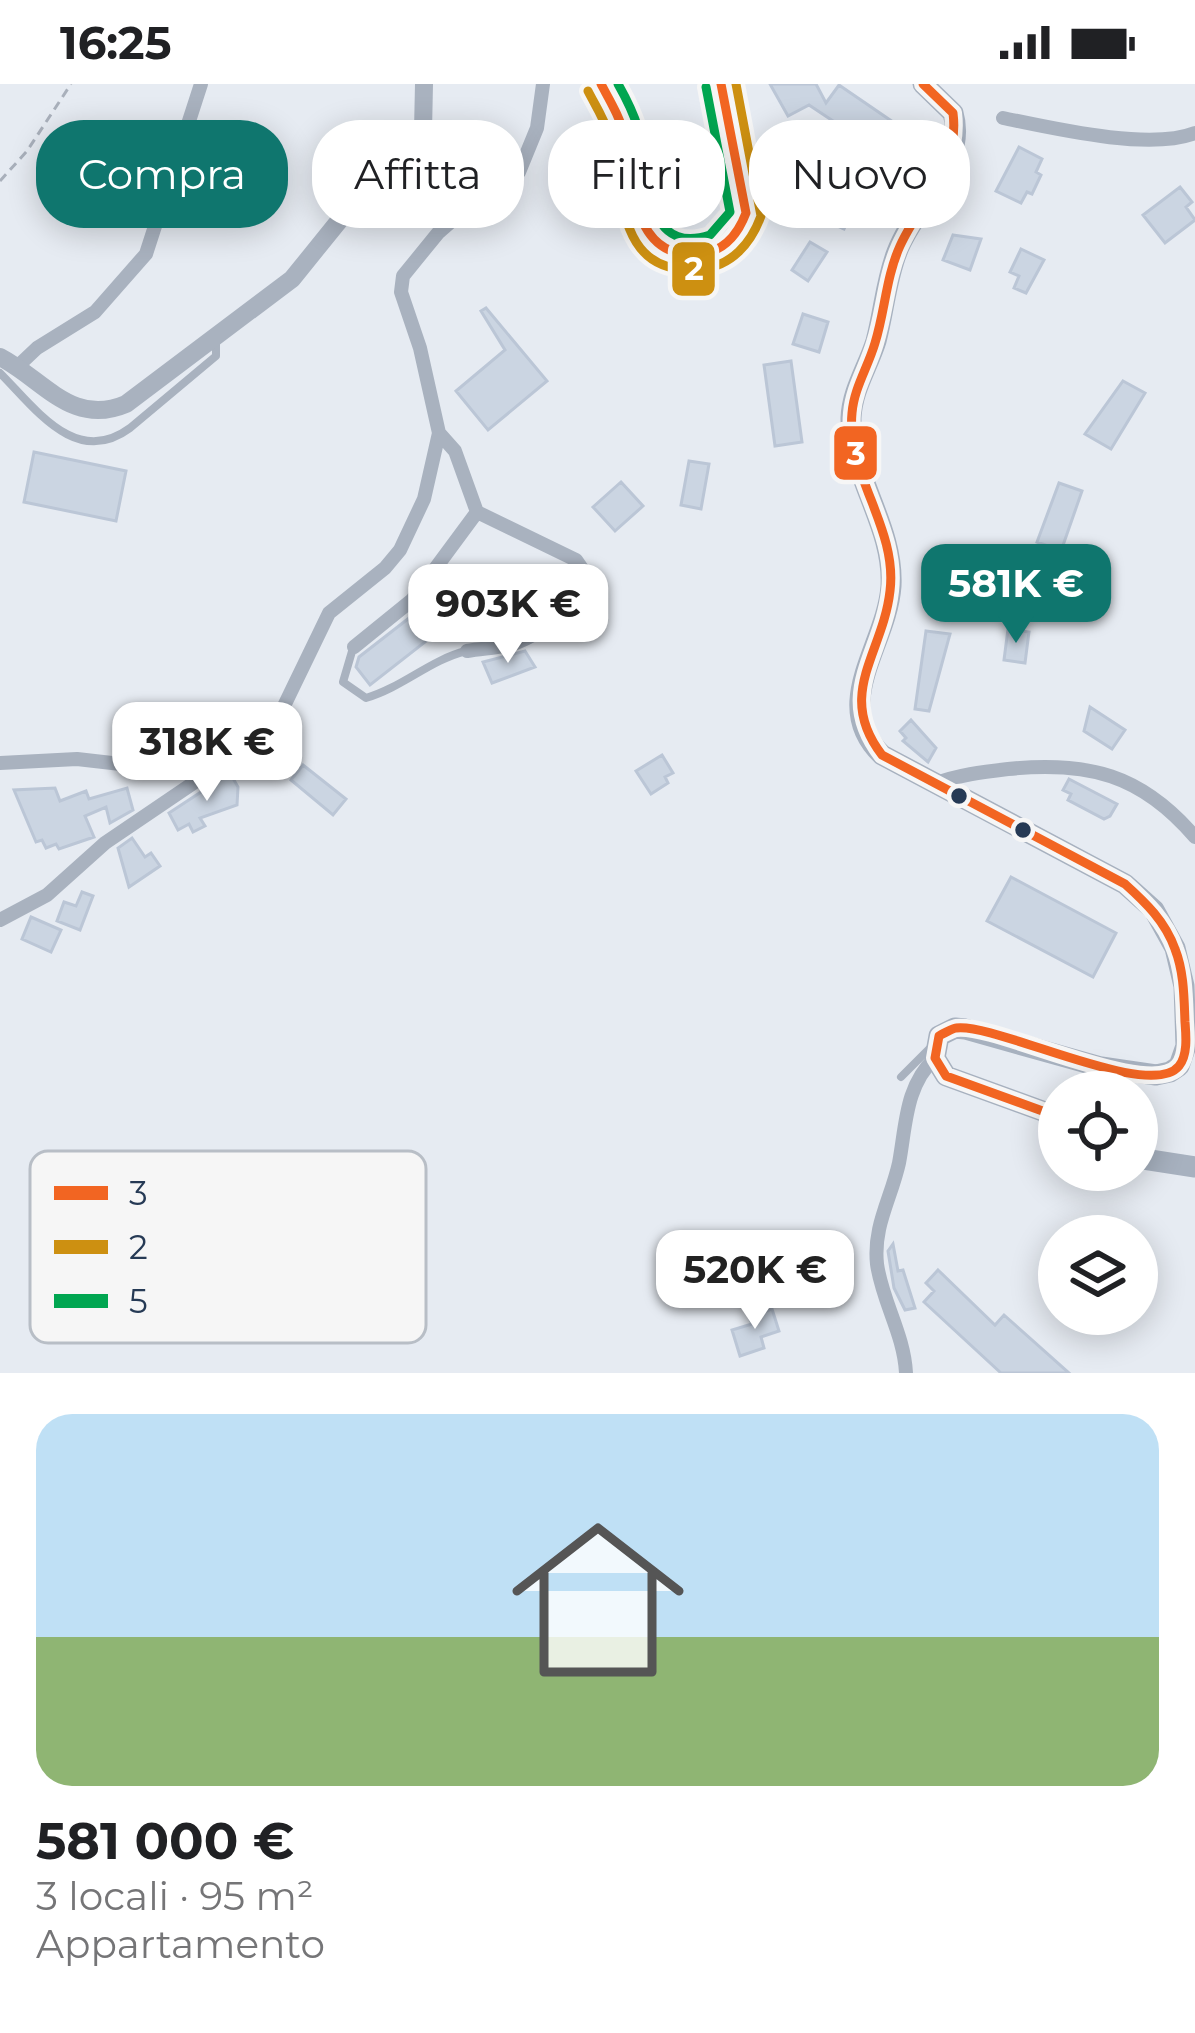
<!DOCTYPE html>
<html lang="it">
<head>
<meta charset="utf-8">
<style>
  :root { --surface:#fff; --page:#f6f6f6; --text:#202124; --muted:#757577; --line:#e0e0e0; --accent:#0f766e }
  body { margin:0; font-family:Montserrat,sans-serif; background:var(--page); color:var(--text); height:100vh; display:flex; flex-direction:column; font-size:45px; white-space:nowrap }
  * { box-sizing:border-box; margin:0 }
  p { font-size:39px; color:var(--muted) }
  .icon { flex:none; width:66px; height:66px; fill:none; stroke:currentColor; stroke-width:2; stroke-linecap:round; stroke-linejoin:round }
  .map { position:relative; height:1289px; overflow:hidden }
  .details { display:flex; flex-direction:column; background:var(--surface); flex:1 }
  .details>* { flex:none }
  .top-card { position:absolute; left:36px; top:36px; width:1125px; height:108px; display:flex; gap:24px }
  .buttons { position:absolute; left:1038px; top:987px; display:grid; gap:24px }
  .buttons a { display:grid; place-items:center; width:120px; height:120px; border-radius:50%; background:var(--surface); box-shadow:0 6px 30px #0003; font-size:60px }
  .price { position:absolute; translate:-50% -102px; padding:0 27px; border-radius:24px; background:#fff; color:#222; font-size:39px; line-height:78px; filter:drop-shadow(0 3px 6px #0008) }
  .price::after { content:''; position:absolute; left:50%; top:72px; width:36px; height:27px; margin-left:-18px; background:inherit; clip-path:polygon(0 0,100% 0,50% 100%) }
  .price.on { background:var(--accent); color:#fff }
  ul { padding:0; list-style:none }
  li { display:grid; align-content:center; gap:24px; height:636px; padding:0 36px }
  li+li { border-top:3px solid var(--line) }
  li span { display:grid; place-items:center; height:372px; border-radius:36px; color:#555 }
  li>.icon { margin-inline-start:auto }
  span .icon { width:216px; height:216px; fill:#fffc; stroke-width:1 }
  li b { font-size:51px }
  .pill { padding:0 42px; border-radius:48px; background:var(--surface); box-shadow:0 6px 30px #0003; font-size:42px; line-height:108px }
  .pill.on { background:var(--accent); color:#fff }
  .status { display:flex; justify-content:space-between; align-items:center; height:84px; padding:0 60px; background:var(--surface); direction:ltr }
  .status svg { height:33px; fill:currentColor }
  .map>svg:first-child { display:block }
  .building { fill:#cbd5e2; stroke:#bbc6d6; stroke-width:3 }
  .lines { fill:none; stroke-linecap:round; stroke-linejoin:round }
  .path { stroke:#a9b0bb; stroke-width:3; stroke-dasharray:9 6; stroke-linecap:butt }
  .service { stroke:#a9b2bf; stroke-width:8 }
  .minor { stroke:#a9b2bf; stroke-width:14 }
  .tertiary { stroke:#a9b2bf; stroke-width:18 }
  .secondary { stroke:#a7b1bf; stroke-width:21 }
  .bus-1-casing { stroke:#f6f6f6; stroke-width:18 }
  .bus-2-casing { stroke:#f6f6f6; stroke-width:18 }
  .bus-3-casing { stroke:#f6f6f6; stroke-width:18 }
  .bus-1 { stroke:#f26522; stroke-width:9 }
  .bus-2 { stroke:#cd9011; stroke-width:9 }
  .bus-3 { stroke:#00a651; stroke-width:9 }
  .bus-dot { fill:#263a55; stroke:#f6f6f6; stroke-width:4.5 }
  .key { fill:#f6f6f6; stroke:#b8bec6; stroke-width:3 }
  .key-label { font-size:33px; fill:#263a55 }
  .line-badge { stroke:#f6f6f6; stroke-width:4.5 }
  .badge-label { font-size:33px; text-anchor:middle; font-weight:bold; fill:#fff }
</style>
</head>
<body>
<div class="status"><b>16:25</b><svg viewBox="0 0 49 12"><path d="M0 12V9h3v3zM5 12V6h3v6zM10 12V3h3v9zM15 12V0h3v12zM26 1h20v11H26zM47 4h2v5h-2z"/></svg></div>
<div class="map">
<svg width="1195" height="1289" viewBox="0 0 1195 1289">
  <rect width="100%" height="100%" fill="#e6ebf2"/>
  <!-- building -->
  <path class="building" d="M770,0H816L826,19L839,1L909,49L883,88L855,69L863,57L809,21L788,32Z
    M1019,63L1042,75L1036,88L1041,91L1032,110L1027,108L1021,119L996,107Z
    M836,96L862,108L844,145L818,133L825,119L816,115L821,105L830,110Z
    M1180,103L1192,118L1186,123L1195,136L1165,159L1143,131Z
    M953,151L981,155L970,186L943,176Z
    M810,158L827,168L808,197L792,186Z
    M1021,165L1044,176L1026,209L1014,204L1019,192L1010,188Z
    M486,224L547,297L488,346L456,307L505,266L481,227Z
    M803,230L828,238L819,268L793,260Z
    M791,277L802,358L775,362L764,281Z
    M1123,297L1145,309L1111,365L1085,350Z
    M34,368L126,387L116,437L24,418Z
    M689,377L709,380L701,425L681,421Z
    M621,398L643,422L615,447L593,423Z
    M1059,399L1082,407L1061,467L1037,458Z
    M440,510L457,533L370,601L356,583L359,573Z
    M1008,545L1029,548L1025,579L1004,576Z
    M926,547L950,550L929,627L915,625Z
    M525,567L535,583L492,599L483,578Z
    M1090,623L1125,646L1112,665L1084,647Z
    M911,636L936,664L928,678L903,657L906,654L900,647Z
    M662,671L673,689L665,693L668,699L651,710L636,687Z
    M303,681L346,715L333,731L291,696Z
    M230,689L238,703L237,721L200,734L205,742L193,748L189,740L178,746L169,729Z
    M1069,695L1117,720L1110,732L1104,735L1068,716L1071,710L1063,706Z
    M55,704L60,717L86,707L89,715L127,704L133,726L110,739L106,723L85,732L94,753L59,765L56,760L46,764L42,756L36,758L14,706Z
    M132,754L145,773L151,769L160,782L129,803L118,764Z
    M1011,793L1116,849L1093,893L987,837Z
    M82,808L93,812L80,846L57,837L64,818L76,822Z
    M31,833L61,846L51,868L22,855Z
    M893,1160L898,1187L903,1186L915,1224L905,1226L894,1204L888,1167Z
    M938,1186L995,1241L1004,1231L1069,1289H1001L924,1218L934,1207L926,1199Z
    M772,1225L779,1247L761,1253L764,1264L740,1272L732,1246L752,1240L749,1233Z"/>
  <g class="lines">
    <!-- path -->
    <path class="path" d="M0,97L27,67L71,0"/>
    <!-- service -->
    <path class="service" d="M0,289C36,325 76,384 130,344L216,272V259
      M353,564L343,598L366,614C403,603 430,576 466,567
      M901,993L929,965"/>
    <!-- minor -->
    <path class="minor" d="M1003,34C1052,44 1149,67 1195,49
      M18,282L37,264L95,228L146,170L201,0
      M439,349L455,367L477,428L576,476L592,499C585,522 538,550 516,559C502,564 483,564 467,567
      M354,563L412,516L477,428
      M0,679L77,675L138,682L189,669L263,641
      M934,700C958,691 982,688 1008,685C1088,677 1141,690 1195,753
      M0,836L47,811L105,759L245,664L284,622L329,529L385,484L400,466L424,415L439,349L420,264L401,208L403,192L438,149L462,128L502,106L519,88L537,44L543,0
      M906,1289C904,1250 882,1217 877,1180C873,1142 891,1115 899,1079C906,1042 905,1002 935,974"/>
    <!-- tertiary -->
    <path class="tertiary" d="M0,273C44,296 72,343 126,320L292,195L351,122L408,71L423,47L424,0"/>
    <!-- secondary -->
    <path class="secondary" d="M601,0C610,17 620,33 624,52C634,98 630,180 700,170C725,166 738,152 746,129L721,0
      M923,0L953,29C968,81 914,122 897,168C886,196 884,227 876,257C868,283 852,306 851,334C850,393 894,441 891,502C887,561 829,620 882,671L1125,800L1154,826L1175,864L1184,902L1186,962L1179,982L1170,988L1156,991L1101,983L965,945L955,944L939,952L935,974L946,992L1059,1033
      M1137,1074L1195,1083"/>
    <!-- bus-1 casing -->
    <g class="bus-1-casing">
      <path id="bus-1" d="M601,0C610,17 620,33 624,51C634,98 631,176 699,170C724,168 738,150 746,129L721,0
        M923,0L953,29C960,83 921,116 900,162C886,193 885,227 875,259C868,283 854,304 852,329C846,391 898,444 890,507C883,570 835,610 882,671L1125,800C1146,819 1165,837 1175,865C1184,888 1184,913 1185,938C1186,951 1188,971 1179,982C1150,1018 995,938 956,944C954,944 940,951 939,952L935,974L946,992L1059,1033"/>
    </g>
    <!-- bus-2 casing -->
    <g class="bus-2-casing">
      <path id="bus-2" d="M588,7C595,21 604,34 608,49C624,106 615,194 701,185C732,182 751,159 761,132L736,0"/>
    </g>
    <!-- bus-3 casing -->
    <g class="bus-3-casing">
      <path id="bus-3" d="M618,0C626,14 633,28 638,44C648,87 643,173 710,151L730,128L706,3"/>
    </g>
    <!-- bus-1 -->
    <use href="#bus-1" class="bus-1"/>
    <!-- bus-2 -->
    <use href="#bus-2" class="bus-2"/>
    <!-- bus-3 -->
    <use href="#bus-3" class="bus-3"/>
  </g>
  <!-- markers -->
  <g class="bus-dot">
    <circle cx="959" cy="712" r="10"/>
    <circle cx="1023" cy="746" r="10"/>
  </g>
  <!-- legend -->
  <rect x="30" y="1067" width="396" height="192" rx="18" class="key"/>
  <rect x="54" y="1102" width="54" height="14" fill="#f26522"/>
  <rect x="54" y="1156" width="54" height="14" fill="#cd9011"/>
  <rect x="54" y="1210" width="54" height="14" fill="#00a651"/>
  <g class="key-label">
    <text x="129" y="1121">3</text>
    <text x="129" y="1175">2</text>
    <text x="129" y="1229">5</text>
  </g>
  <g class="line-badge">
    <rect x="670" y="156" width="47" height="58" rx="12" fill="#cd9011"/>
    <rect x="832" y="340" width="47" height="58" rx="12" fill="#f26522"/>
  </g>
  <g class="badge-label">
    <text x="694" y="196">2</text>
    <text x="856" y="381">3</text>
  </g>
</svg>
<div class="buttons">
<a><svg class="icon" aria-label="locate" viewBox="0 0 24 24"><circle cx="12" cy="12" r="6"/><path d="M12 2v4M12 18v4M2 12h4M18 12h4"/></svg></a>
<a><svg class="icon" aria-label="layers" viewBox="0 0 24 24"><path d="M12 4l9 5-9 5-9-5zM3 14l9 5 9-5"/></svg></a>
</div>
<b class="price on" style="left:1016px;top:562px">581K €</b>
<b class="price" style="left:508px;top:582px">903K €</b>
<b class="price" style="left:207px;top:720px">318K €</b>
<b class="price" style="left:755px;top:1248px">520K €</b>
<div class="top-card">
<a class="pill on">Compra</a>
<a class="pill">Affitta</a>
<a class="pill">Filtri</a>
<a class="pill">Nuovo</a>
</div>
</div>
<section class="details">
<ul>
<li><span style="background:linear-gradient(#bfe0f5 60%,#8fb573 0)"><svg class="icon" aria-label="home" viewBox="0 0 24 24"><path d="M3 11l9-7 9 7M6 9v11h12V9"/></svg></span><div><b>581 000 €</b><p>3 locali · 95 m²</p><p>Appartamento</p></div></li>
</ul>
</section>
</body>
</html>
